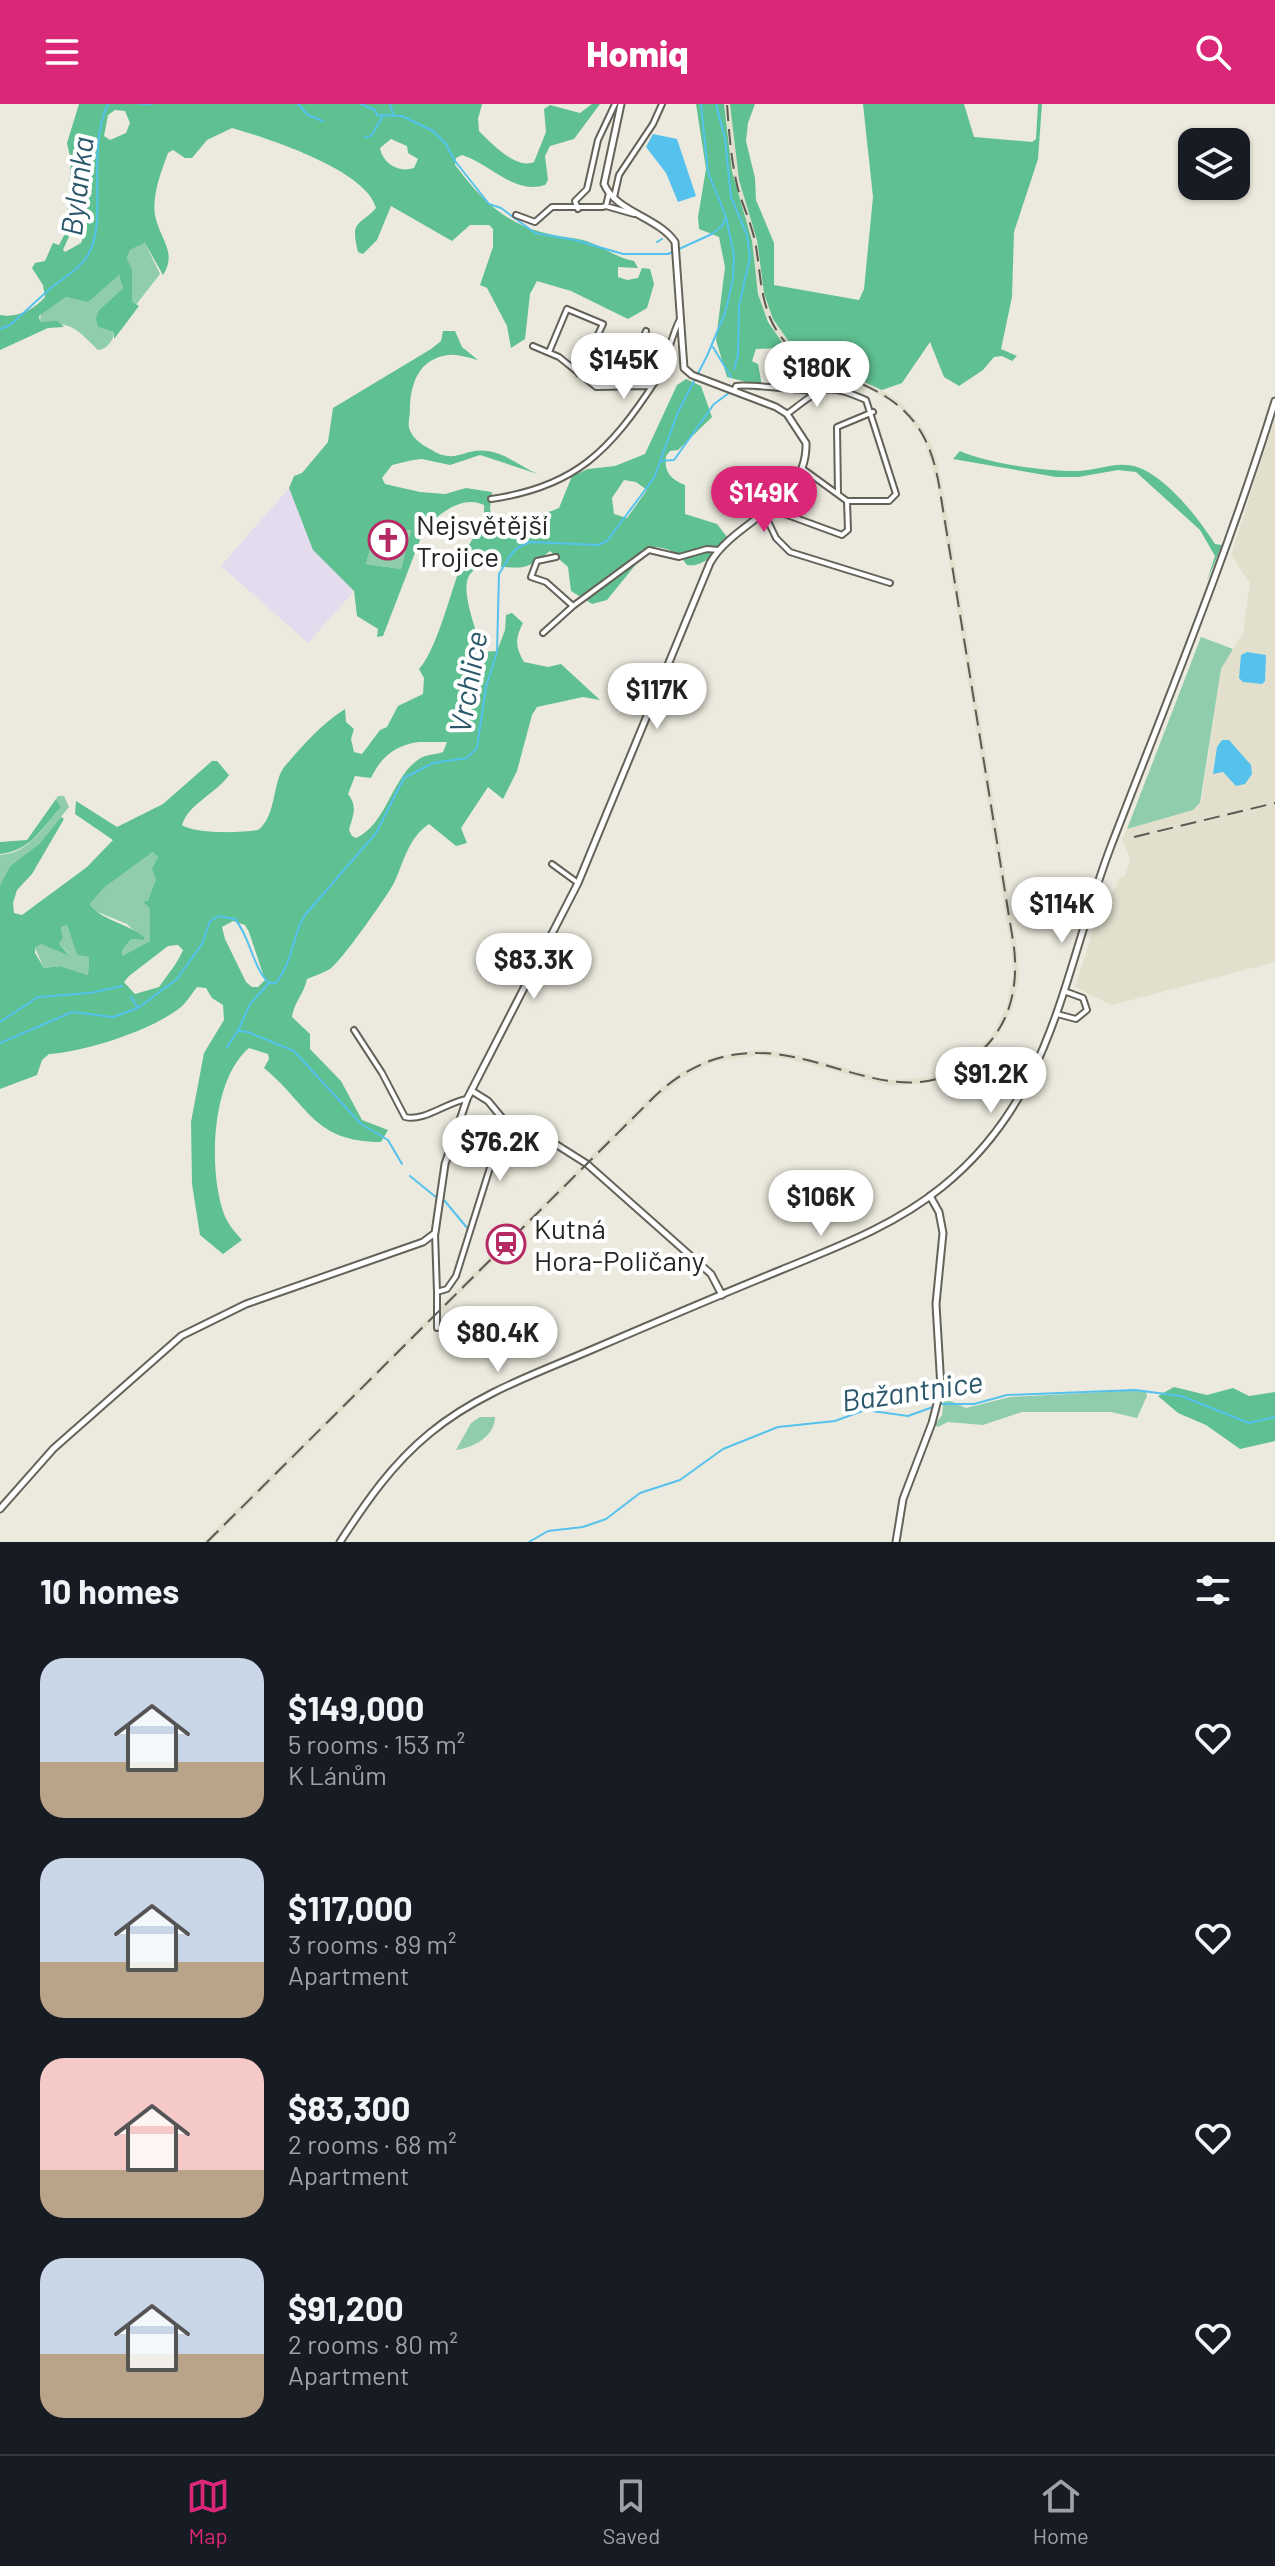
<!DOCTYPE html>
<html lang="en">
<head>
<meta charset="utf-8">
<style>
  :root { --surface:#171b24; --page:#242831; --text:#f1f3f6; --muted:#9ea1a6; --line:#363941; --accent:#db2777 }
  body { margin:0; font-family:Barlow,sans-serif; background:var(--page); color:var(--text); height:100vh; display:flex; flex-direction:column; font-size:30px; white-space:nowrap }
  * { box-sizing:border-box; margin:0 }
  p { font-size:26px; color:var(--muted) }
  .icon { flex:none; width:44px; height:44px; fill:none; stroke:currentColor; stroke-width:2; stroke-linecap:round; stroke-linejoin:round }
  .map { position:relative; height:1438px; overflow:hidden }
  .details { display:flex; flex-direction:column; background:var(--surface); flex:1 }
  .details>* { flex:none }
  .fabs { position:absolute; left:1178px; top:24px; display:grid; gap:16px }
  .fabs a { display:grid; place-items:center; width:72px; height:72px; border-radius:16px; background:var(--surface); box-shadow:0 2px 6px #0004; font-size:40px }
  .price { position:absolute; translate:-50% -68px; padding:0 18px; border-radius:28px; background:#fff; color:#222; font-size:26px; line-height:52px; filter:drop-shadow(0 2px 4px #0008) }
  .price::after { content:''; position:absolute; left:50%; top:48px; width:24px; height:18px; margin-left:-12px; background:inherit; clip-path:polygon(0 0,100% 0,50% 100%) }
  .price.current { background:var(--accent); color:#fff }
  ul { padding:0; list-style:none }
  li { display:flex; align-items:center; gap:24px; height:200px; padding:0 40px }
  li span { display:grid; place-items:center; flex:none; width:224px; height:160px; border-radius:24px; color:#555 }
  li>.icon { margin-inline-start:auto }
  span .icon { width:96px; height:96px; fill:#fffc; stroke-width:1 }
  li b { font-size:34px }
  h2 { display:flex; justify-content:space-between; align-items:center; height:96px; padding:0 40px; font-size:34px }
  header { display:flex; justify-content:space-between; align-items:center; height:104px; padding:0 40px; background:var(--accent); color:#fff; font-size:36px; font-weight:800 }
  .dock { display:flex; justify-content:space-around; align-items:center; height:112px; border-top:2px solid var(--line); background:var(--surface); font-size:22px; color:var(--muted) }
  .dock a { display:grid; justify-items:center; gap:4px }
  .dock .current { color:var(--accent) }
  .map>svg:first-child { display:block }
  .commercial { fill:#e5dbef }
  .built { fill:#e2dfcd }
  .green { fill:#8fcdac }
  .forest { fill:#5fc091; fill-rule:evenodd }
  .water { fill:#55c2ed }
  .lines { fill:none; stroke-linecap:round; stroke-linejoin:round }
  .stream { stroke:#55c2ed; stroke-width:2 }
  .minor-casing { stroke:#656359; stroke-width:8 }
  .tertiary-casing { stroke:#656359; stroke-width:9 }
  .secondary-casing { stroke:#656359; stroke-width:9 }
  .minor { stroke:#fff; stroke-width:4 }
  .tertiary { stroke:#fff; stroke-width:5 }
  .secondary { stroke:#fff; stroke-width:5 }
  .rail { stroke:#5a5953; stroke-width:2; stroke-dasharray:16 8; stroke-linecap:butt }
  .labels { text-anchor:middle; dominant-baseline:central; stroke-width:8; stroke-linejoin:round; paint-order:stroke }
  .poi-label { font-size:28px; fill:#272622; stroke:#fff; text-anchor:start }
  .water-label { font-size:30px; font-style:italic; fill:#2b586b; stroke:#fff }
</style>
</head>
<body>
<header><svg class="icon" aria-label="menu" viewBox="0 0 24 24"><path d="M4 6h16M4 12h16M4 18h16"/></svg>Homiq<svg class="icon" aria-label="search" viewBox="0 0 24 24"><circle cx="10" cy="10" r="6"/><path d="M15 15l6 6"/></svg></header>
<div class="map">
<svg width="1275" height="1438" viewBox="0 0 1275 1438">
  <rect width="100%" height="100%" fill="#eceade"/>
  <!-- commercial -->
  <path class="commercial" d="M289,384L313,446L354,487L308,539L221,462Z"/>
  <!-- built -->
  <path class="built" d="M724,0H730L739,76L757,136L762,179L773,215L790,239L807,252L874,281L903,300L924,326L934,346L942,380L1017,843L1019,871L1013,903L998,931L984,948L960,967L933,978L890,982L793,956L759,951L714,958L682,974L656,995L211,1438H203L652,991L679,969L712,953L759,946L794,950L890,976L931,973L957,962L980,944L994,928L1007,901L1013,871L1011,844L937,381L928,348L920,329L900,304L871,286L804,257L786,243L774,226L761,200L749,127L736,87Z
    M1275,314V858L1112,901L1075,883L1105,790L1114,788L1119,774L1125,772L1130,754L1122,736L1127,725L1193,706L1201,699L1221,565L1243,529L1250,479L1231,451Z"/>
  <!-- green -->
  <path class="green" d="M145,139L160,170L135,202L132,199L131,166L127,154L130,146Z
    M116,172H120L123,184L99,206L98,223L114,228C114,236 106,246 98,246C73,221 74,221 40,218L41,210L66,193L88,197Z
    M411,426L401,465L366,460L375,427Z
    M1201,533L1233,545L1221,565L1200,699L1193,706L1127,725Z
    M58,692H64L69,703L39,740L10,762L0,781V751C30,749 43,723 61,703L56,695Z
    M153,748L158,750L156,775L148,796L143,798L150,805V837L122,852V845L131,835L144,836L127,820L95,807L90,800L105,783Z
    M67,821L77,851L89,853L88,871L60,862L44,864L35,844L41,840L70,851L59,840L63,834L61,823Z
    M1141,1286L1146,1287L1147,1292L1137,1314L1111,1308H1022L983,1321L948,1318L938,1323L935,1321L942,1311L944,1294L966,1304L1010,1293Z
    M480,1313H495C495,1332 473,1344 456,1346L471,1319Z"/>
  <!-- forest -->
  <path class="forest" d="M79,0H482L478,15L479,27C491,39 516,66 534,58L546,28L544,5L550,1L580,9L592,0H600L574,35L550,42L545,52L548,76L545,81C514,91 489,59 462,51L456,54L455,61C478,91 502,118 541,128C555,132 569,133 583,136C601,141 616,154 634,157L638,164L618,163V173L627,176L638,174L642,164L650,165L654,180L647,204L628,215L571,187L537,177L530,190L525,235L511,244L507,222L487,184L480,181L493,143V125L489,121H470L452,137L391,102L377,136L363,150L358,148C350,115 359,123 376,104C367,66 267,34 232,24L207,36L192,54H185L173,46L168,49C161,68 152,91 155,111C159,134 178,148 163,171L145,139L130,146L127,154L132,166V198L139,202L114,235V228L98,223L96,214L99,206L123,184L119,171L88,198L66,193L39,212L40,218L57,217L64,223L48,224L0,246V211C17,214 34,206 45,193L43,181L32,164L35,159L45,157L53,139L59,141L66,128L71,57L67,39ZM115,6L125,7L130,19L126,29L110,36L104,32L108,11ZM391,35L407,42L408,49L418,55L414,64C399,69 383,60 380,44ZM77,95L84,99L87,124L81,139L65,148L63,146L75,119Z
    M696,0H724L732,67L752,137L758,190L768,218L786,244L756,245L752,257L758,260L762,282L727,273L716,236L725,163L719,133L699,125L698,113L706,65Z
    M730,0H755L748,19L746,37L755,74L756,96L774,139V181L859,196L864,185L873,93L863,0H964L974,33L1032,38L1036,35L1038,0H1042L1038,55L1014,128L1012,193L1001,245L1017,252L1012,257L1002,252L994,253L983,266L959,282L944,273L930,238L902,279L882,286L807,252L790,239L773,215L764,189L757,136L739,76Z
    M443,227H455L462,243L478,256C469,254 458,250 448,251C418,255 410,281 410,306C410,311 408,318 409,324C412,334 422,341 430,345C457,362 462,343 488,347C507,350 521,363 538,370L480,351L450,361L422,355L413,356L392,361L382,374L385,380L420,388L445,390L466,384L492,388L490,405L495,425L500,426C520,415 538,413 559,404L572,372L588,365L615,362L645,350L677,281L686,275L701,282L712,313L678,346L670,347L666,352C664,368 670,375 685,381V410L717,420L727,433C716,446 706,464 687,461C678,448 666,442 650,443L607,496L592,500L571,487L568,463L550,447C543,453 533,461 523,463C501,467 458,447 468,498C471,515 478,530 481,548L497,547L505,526L506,511L512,509L523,519C515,535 515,542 524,558L548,563L561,560L600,596L583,593L537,603L532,611L517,667L503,695L488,683L461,724L467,739L456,742L429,720C408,734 404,758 394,779C387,792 341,858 330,865C323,869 314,872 307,875C304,890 294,898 292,913L310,930V945L341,977L362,1016L388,1026L381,1038C313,1038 309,1001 264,964L269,955L268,950L249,944C211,976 208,1066 224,1110C227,1119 235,1128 242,1136L223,1150L200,1131L192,1080L191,1018L204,949L224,916L223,901L212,894L206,884L197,883C192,889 187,898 181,903C153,926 85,948 49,950L42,956L37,971L0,985V781L10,762L39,740L61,713L64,715L32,770L17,786L13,799L14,809L22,811L87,763L113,736L75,710L76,697L117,723L163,700L212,657H217L229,671C216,690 189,699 182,721C194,730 242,729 258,726C277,712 272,677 285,662C304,640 320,621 345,605L346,618L354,625L351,635L354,648L362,650L380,626L387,623L398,602L423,590L424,574L419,565C438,545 454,475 466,447C473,432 486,418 484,401C462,390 436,411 423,428L383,532L377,533L378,525L357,512L354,487L313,446L289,384L294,372L302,369L328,338L333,304L431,245L441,237ZM624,376L636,378L647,386L627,414L614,410L612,394ZM411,426L401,465L366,460L375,427ZM419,638H447L443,648C435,651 426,650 419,655C391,674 387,720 356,734L352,732L349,726C353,711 358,703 348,690L355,672L371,674C381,653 395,641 419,638ZM153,748L158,753L152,765L156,775L148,796L143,798L150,805V837L122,852V846L131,835L144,836V833C129,820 98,815 90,800L105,783ZM233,817L245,821L249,828L265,876L258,883H252L246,878L225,835L222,823ZM67,821L77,851L89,853L88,871L60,862L44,864L35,849V844L41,840L70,852L59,840L63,834L61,823ZM178,841L183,846C179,857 166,873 159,883L135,890L124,878L129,872L168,842Z
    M960,347C990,360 1043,367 1076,367C1097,367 1117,356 1137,363C1167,373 1199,415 1215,440L1222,441L1207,477L1215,452L1200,426L1136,368L1118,366L1078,373H1056L953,355Z
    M56,695L61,703C42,724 31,747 0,750V738L27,736Z
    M1174,1283L1207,1291L1233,1284L1249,1292L1275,1288V1337L1240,1345L1206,1321L1178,1309L1158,1292Z"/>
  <!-- water -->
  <path class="water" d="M653,30L677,35L696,92L678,98L666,69L646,43Z
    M1247,548L1266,551L1265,577L1262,580L1243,578L1239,574L1241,551Z
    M1222,636H1229L1251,661L1252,670L1245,680L1236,682L1223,668L1213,670L1217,643Z"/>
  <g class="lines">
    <!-- stream -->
    <path class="stream" d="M140,0H151
      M298,0L308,11L323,17
      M361,0L375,6L377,11L402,12L433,27L446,40L455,57L489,100L501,104L535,129L575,136L623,150H668L712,130L722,122L726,113
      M390,0L393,10
      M716,0L725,35L731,93L747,131L750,153L739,202L738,251L734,265
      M365,33L371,32L383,12
      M657,138L662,135
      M0,225L10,221C24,209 37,196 51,184C63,174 80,165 88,151C109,116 85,47 108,0
      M713,243L731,273
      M661,357L674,356L714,300L729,289
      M261,888L268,880
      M260,889L250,900L238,927L248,928L294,947L361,1020L388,1036L402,1060
      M131,893L138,904
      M0,918L38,893L90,889L122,882
      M0,939L72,908L113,913L138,904L177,875L202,840L210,817L219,812L235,815C251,834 252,863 269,879H276C295,854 290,836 305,811L376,729L404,674L433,659L467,654L477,644L486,583L497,548L499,470L510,452L517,444L530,438L598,441L607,437L654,374L678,308L707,252L725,209L733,175L734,151L726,113L708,68L701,0
      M227,943L237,928
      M410,1072L437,1094
      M444,1096L468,1125
      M939,1300H974L1007,1291L1135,1286L1181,1292L1249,1319L1275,1313
      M529,1438L548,1427L583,1423L606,1415L640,1389L680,1376L723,1345L778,1323L835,1317L865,1306L908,1312L933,1303"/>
    <!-- minor casing -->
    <g class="minor-casing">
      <path id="minor" d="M614,93L619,71L653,20L662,0
        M606,102L634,110
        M578,105L575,97L587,85L598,36L615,0
        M516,111L535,118L552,103H602L606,102L609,89
        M533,242L559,253L596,283L650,282
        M549,248L567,205L603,220L579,270
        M624,281L646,227
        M734,287L736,282C748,279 798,287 816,287
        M787,310C823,283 824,278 866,296L896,390L889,397H847L803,365
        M838,390L837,323L873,308
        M491,395C576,383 610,346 655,278C667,260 670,234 680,215
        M771,405L842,431L848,426L847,397
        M765,411L776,434L790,448L890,479
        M556,453L537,457L531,473L546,478L573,502L649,446L679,453L707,445L718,446
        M543,529L573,502
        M552,760L578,779
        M1057,910L1076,915L1087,906L1083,894L1064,887
        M354,926L382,969L405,1013C424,1018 447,998 467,995
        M435,1129L437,1188L447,1185L456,1172L499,1035L507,1020
        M437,1224V1188"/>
    </g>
    <!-- tertiary casing -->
    <g class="tertiary-casing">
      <path id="tertiary" d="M472,987L488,997L507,1020L557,1041L587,1060L711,1170L722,1191
        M0,1405L54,1344L181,1232L246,1200L423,1138L435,1129L445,1060L467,995L578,779L710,459C734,416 808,400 806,339L787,310L776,303L692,271L684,264L675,138C658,113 616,108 604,80L621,0
        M896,1438L903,1395L932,1319L941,1284L936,1200L943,1129L939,1108L930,1092"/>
    </g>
    <!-- secondary casing -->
    <g class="secondary-casing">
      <path id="secondary" d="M340,1438C366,1398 392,1360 430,1329C477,1290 535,1270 591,1246C654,1219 717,1192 781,1166C837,1143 894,1122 942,1083C1054,993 1063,868 1111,742C1168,594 1228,449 1275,297"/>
    </g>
    <!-- minor -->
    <use href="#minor" class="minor"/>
    <!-- tertiary -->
    <use href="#tertiary" class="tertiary"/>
    <!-- secondary -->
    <use href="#secondary" class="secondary"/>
    <!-- rail -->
    <path class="rail" d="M1134,733L1275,699
      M207,1438L654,993C682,966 717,948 758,949C838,949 919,1021 988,940C1012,913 1018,879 1014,843L939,381C928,319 902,295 845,273C824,265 803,256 787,240C759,210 762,174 755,137C751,119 743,102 738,85C731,57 729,28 727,0"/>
  </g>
  <!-- icons -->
  <defs>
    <g id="church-ring" transform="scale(2)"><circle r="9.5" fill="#fff" stroke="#b62a63" stroke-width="1.5"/><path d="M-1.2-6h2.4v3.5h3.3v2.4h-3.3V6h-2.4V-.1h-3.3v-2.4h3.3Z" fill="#b62a63"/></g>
    <g id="station-ring" transform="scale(2)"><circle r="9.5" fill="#fff" stroke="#b62a63" stroke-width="1.5"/><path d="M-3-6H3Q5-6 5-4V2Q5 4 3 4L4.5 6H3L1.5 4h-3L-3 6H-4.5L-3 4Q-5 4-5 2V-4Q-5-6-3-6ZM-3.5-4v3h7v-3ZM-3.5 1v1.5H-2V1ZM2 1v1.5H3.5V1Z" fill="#b62a63"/></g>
  </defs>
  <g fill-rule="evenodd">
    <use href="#church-ring" x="388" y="436"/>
    <use href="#station-ring" x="506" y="1140"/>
  </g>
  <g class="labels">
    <!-- poi labels -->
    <g class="poi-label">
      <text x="416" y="420">Nejsvětější<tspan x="416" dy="32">Trojice</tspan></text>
      <text x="534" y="1124">Kutná<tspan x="534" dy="32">Hora-Poličany</tspan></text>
    </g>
    <!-- water labels -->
    <g class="water-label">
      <text transform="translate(76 82) rotate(-83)">Bylanka</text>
      <text transform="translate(467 578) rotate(-80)">Vrchlice</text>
      <text transform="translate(912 1286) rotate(-8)">Bažantnice</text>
    </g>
  </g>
</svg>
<div class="fabs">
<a><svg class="icon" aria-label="layers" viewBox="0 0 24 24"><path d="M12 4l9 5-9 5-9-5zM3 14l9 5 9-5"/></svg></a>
</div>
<b class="price" style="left:624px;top:297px">$145K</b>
<b class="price" style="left:817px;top:305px">$180K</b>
<b class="price current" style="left:764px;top:430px">$149K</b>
<b class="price" style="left:657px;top:627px">$117K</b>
<b class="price" style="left:1062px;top:841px">$114K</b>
<b class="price" style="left:534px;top:897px">$83.3K</b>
<b class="price" style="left:991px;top:1011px">$91.2K</b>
<b class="price" style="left:500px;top:1079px">$76.2K</b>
<b class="price" style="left:821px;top:1134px">$106K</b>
<b class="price" style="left:498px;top:1270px">$80.4K</b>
</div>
<section class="details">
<h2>10 homes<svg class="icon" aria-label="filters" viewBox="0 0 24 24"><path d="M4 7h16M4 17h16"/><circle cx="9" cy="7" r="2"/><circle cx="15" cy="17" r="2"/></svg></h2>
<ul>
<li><span style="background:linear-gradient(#c9d6e8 65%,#b9a48a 0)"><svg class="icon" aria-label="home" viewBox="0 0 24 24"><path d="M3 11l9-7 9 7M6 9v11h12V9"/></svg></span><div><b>$149,000</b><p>5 rooms · 153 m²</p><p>K Lánům</p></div><svg class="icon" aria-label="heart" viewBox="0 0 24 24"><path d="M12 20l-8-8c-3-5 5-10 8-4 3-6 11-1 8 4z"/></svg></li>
<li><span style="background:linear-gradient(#c9d6e8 65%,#b9a48a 0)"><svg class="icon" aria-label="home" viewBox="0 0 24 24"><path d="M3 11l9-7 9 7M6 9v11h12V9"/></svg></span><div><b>$117,000</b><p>3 rooms · 89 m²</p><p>Apartment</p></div><svg class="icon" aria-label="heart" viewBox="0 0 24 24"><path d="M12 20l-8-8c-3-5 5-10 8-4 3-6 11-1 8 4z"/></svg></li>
<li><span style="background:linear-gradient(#f6c9c9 70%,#b9a48a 0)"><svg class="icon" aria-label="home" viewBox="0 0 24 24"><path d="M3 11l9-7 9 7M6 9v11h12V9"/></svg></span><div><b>$83,300</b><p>2 rooms · 68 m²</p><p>Apartment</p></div><svg class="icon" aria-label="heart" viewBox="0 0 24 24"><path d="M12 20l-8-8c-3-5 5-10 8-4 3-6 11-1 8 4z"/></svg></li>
<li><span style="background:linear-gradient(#c9d6e8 60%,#b9a48a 0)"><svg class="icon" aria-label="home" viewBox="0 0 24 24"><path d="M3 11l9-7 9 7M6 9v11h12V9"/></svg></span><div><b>$91,200</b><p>2 rooms · 80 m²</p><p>Apartment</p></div><svg class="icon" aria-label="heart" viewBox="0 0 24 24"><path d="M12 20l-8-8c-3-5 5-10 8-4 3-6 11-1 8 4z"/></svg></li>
</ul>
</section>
<nav class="dock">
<a class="current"><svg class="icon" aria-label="map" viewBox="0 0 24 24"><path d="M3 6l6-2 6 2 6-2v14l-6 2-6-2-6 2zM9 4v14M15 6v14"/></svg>Map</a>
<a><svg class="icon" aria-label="saved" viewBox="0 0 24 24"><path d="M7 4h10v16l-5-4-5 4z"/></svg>Saved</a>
<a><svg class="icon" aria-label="home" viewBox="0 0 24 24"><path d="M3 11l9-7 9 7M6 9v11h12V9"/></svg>Home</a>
</nav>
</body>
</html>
